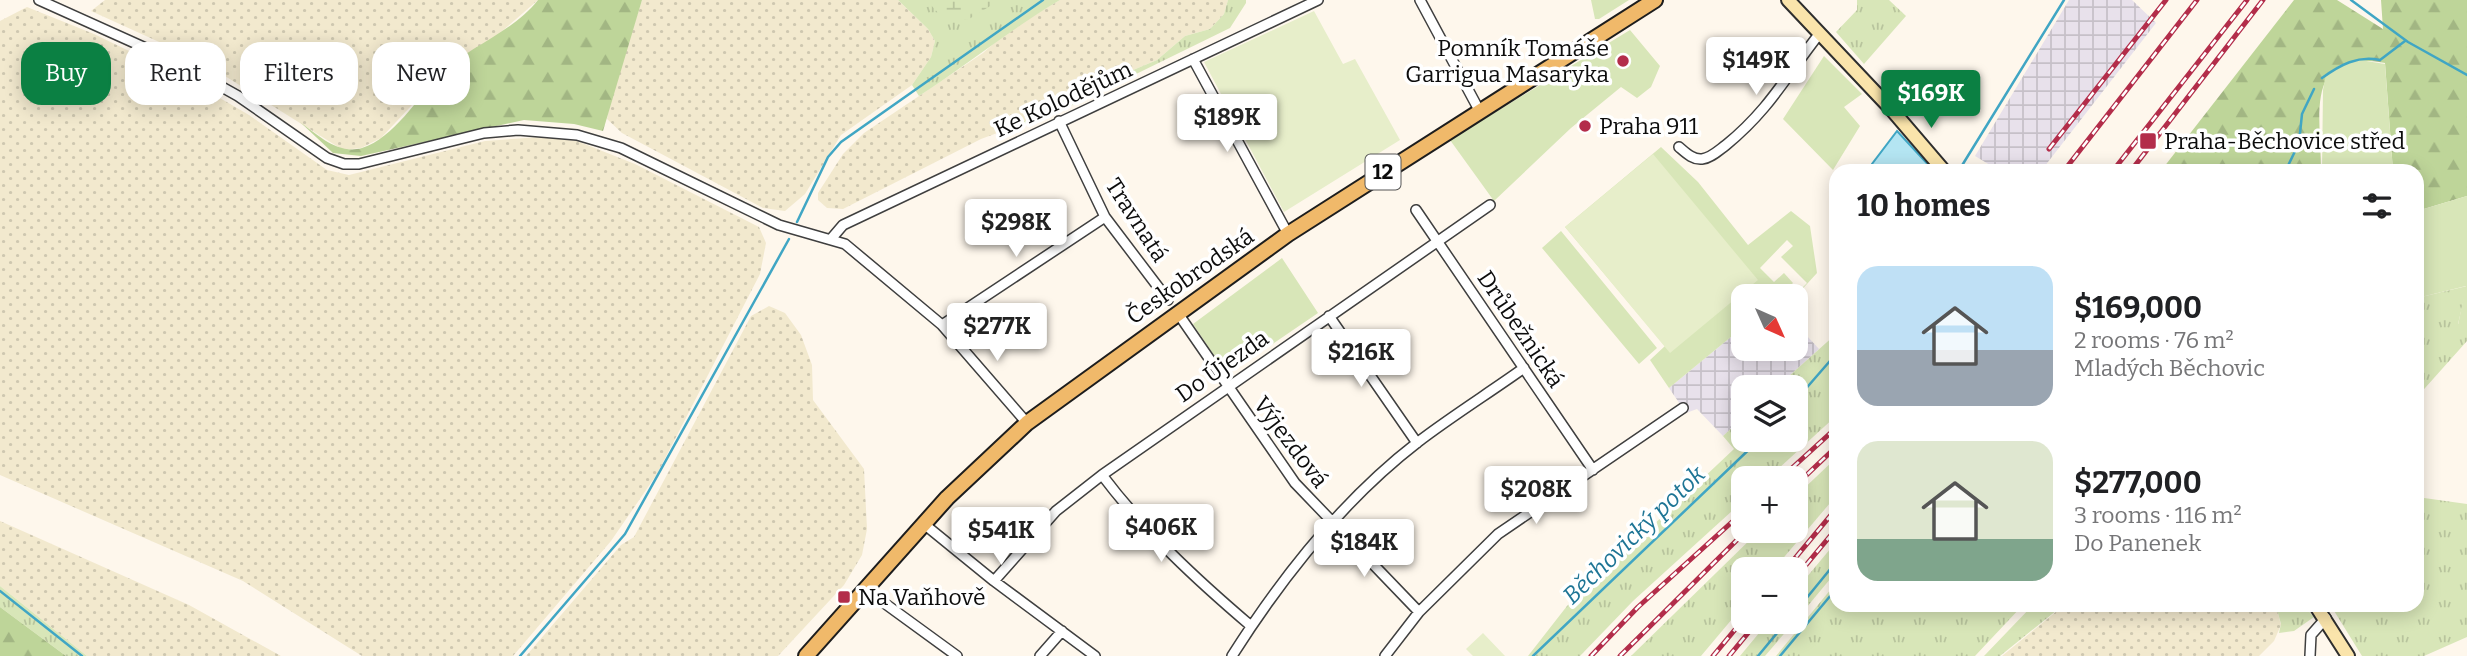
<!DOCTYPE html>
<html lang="en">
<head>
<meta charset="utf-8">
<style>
  :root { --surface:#fff; --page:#f2f2f2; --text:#202124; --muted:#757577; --accent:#0b8043 }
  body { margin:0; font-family:Bitter,serif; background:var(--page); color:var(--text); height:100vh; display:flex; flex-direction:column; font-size:26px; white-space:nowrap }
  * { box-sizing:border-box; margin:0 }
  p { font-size:23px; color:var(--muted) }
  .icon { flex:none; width:38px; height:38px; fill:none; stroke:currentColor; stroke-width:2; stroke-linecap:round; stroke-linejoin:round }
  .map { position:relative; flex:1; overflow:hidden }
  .sheet { position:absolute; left:1829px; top:164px; width:595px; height:448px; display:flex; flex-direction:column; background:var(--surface); border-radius:21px; box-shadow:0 4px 18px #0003 }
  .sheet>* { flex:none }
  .top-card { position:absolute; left:21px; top:42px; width:665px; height:63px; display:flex; gap:14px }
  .needle { width:46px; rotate:135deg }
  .buttons { position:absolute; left:1731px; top:284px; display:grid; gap:14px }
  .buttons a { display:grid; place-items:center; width:77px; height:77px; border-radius:14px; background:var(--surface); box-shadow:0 4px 18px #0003; font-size:35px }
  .price { position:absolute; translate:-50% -60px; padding:0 16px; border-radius:7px; background:#fff; color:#222; font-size:23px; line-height:46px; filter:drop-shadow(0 2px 4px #0008) }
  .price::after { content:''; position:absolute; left:50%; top:42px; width:21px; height:16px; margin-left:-10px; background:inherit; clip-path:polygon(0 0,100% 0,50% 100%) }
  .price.active { background:var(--accent); color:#fff }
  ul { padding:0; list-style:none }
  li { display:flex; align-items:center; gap:21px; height:175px; padding:0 28px }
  li span { display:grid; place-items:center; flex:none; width:196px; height:140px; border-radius:21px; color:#555 }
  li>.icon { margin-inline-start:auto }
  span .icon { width:84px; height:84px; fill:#fffc; stroke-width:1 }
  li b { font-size:30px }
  h2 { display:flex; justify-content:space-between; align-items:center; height:84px; padding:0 28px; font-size:30px }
  .pill { padding:0 24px; border-radius:21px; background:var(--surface); box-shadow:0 4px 18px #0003; font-size:24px; line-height:63px }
  .pill.active { background:var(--accent); color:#fff }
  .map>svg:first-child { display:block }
  .industrial { fill:url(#industrial-grid) }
  .farmland { fill:url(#farmland-dots) }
  .grass { fill:url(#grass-tufts) }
  .forest { fill:url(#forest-firs) }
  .wetland { fill:url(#wetland-marsh) }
  .park { fill:#d8e6b8 }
  .pitch { fill:#e7eeca }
  .water { fill:#b4e5f2; stroke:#40a6c4; stroke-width:2 }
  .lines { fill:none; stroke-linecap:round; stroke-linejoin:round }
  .stream { stroke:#40a6c4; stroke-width:2.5 }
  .street-casing { stroke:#3f3f3f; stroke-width:12 }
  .secondary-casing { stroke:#2e2e2e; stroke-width:16 }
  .primary-casing { stroke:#1d1d1d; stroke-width:18 }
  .street { stroke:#fff; stroke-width:9 }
  .secondary { stroke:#fae4ab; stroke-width:12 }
  .primary { stroke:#f0b96a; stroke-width:14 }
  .rail-casing { stroke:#b32d4a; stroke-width:5 }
  .rail { stroke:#fff; stroke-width:2.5; stroke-dasharray:8; stroke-linecap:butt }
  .poi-dot { fill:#b32d4a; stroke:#fff; stroke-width:2.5 }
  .labels { text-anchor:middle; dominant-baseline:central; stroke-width:7; stroke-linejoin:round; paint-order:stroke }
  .shield { fill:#fff; stroke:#555; stroke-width:2 }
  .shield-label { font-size:21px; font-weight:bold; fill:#0c0c0c }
  .poi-label { font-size:23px; fill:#0c0c0c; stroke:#fff; text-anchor:start }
  .street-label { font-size:23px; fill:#0c0c0c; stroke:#fff }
  .water-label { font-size:24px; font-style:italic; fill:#1e7595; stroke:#fff }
</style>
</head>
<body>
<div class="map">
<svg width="2467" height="656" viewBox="0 0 2467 656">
  <defs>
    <pattern id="industrial-grid" width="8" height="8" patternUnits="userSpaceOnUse" patternTransform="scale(1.75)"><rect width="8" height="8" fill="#e8e1eb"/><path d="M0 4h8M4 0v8" fill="none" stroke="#c6c0c8"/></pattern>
    <pattern id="farmland-dots" width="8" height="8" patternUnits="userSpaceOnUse" patternTransform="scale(1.75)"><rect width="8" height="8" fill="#f2e9ce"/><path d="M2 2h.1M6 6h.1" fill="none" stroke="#cec7b0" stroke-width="1.8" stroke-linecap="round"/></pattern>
    <pattern id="grass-tufts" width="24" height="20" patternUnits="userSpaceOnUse" patternTransform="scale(1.75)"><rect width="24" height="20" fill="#d8e6b8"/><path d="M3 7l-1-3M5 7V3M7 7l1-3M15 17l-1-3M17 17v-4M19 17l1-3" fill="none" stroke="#b8c49d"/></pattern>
    <pattern id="forest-firs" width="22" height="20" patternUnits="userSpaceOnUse" patternTransform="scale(1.75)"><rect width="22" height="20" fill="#bed599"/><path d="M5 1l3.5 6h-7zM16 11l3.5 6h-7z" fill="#a2b683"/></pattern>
    <pattern id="wetland-marsh" width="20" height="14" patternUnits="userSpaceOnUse" patternTransform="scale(1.75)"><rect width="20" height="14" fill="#d8e6b8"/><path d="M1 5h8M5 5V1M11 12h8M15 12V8" fill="none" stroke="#b8c49d"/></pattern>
  </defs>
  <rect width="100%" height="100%" fill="#fef7ec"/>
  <!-- industrial -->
  <path class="industrial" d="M2069,0H2132L2156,23L2041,171H2000L1975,156Z
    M1796,324L1819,349L1777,387H1743V418L1723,436L1697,409L1686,413L1669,388L1743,327V348H1796Z"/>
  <!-- farmland -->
  <path class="farmland" d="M105,0H538L500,33L442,73L381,138L361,148L343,150L201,61L91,11Z
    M642,0H898L928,29L935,41L931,57L912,85L841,135L805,194L785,211L763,208L622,133L607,119L611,96Z
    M1060,0H1228L1224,14L1210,29L1185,36L1157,60L1059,101L1016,126L981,139L843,209L827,208L818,200V193L843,154L864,133L983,53L1009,30Z
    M27,7L94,34L189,80L249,115L327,170L349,175L485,141L541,137L577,141L635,164L759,227L766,243L760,274L657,474L611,541L513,656H362L243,581L0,475V21Z
    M769,306L785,313L801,335L812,365L813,400L864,469L867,529L862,555L844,585L778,656H526L621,545L634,537L751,316Z
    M0,521L189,605L281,656H87L0,586Z
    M2063,606H2276L2281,625L2274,641L2259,656H2002Z"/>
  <!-- grass -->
  <path class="grass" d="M898,0H1060C1011,29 967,65 919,96L912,85L931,57L935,41L928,29Z
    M1228,0H1246V3L1230,28L1036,123L1016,126L1059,101L1157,60L1185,36L1210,29L1224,14Z
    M1857,0H1889L1906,16L1864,64L1836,32L1857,10Z
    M2467,286L2458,324L2467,325V341L2417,397V298Z
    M1836,334V416L1768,478H1743V501L1633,601L1580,656H1528L1567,606L1734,449L1723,436L1743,418V439H1796V387H1777Z
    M1836,458V496L1774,569H1743V606L1701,656H1631L1760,530H1796V496Z
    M2417,497L2467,504V637L2424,656H2362L2331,606H2417Z
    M1836,542V572L1796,620V590Z
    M1836,583V606H2022L1975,656H1776Z
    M0,586L87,656H66L0,607Z
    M2032,606H2062L2000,656H1984Z
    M2276,606H2304L2314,617L2294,631L2279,633L2281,624Z
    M1769,621H1795L1765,656H1740Z"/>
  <!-- forest -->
  <path class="forest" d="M538,0H642L603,131L574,124L524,120L361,156L333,153L300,122C318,135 338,155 362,148C394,138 417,98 440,75C468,46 512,33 538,0Z
    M2294,0H2337L2383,29L2381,0H2467V196L2417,211V172L2393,171L2385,63C2303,48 2321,115 2321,171L2160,172Z
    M0,607L66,656H0Z"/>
  <!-- wetland -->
  <path class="wetland" d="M926,0H1000L969,19L946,21Z"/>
  <!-- park -->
  <path class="park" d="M1591,0H1629L1599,19H1595Z
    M1630,30L1660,66L1651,87L1637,98L1621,87L1571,128L1494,201L1450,140Z
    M1824,56L1862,94L1844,107L1860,126L1833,170L1783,119Z
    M2360,60L2385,64L2393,171H2322L2323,90L2326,74L2340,65Z
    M1661,147L1698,182L1748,245L1791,211L1810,226L1817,273L1796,296H1794L1807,283L1781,257L1793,246L1787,240L1760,268L1774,282L1784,273L1793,283L1780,296H1743V327L1669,388L1650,360L1665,346L1565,227Z
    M2467,196V325H2458L2466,286L2417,298V211Z
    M1561,231L1657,348L1639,364L1542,248Z
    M1282,258L1318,313L1227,375L1193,324Z"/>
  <!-- pitch -->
  <path class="pitch" d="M1314,11L1343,64L1355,59L1400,140L1284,212L1204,62Z
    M1653,154L1758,280L1670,353L1565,227Z
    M1483,633L1505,656H1473L1466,649Z"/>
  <!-- water -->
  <path class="water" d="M1897,131L1934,171H1870L1872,164Z"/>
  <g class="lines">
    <!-- stream -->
    <path class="stream" d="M2351,0L2408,42L2467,75
      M2322,78C2340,65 2358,55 2380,60L2405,41
      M1958,172L2064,0
      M2285,172L2299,143L2302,114L2314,89
      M797,222L828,157L841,142L1043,0
      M1796,400L1836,354
      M0,591L82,656
      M1796,611L1836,562
      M520,656L625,534L789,239
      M1533,656L1760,439
      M1758,656L1787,621
      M1780,656L1836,589"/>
    <!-- street casing -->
    <g class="street-casing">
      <path id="street" d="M39,0L179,63L238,96L327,158L344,164H359L484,133L518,130L577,135L621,148L779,225L845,244L942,325L1027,423
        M1420,0L1479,110
        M1193,59L1288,234
        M1059,121L1105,217L1168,300
        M1679,147C1686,153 1693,160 1702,159C1711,158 1719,150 1726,145C1770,109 1786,76 1820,33
        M1416,210L1593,470
        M831,239L843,225L1318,0
        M1177,312L1295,483L1419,612
        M1329,316L1417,443
        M942,325L1105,217
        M1102,475C1145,532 1197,580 1251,626
        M924,524L994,581L1095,656
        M994,581L1056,511L1102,475L1490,205
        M865,589L957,656
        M1040,656L1062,631
        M1232,656C1282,577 1344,499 1418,442C1452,416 1489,393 1524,368
        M1385,656L1419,612L1498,534L1683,408
        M2310,656L2311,635L2326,618"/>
    </g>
    <!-- secondary casing -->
    <g class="secondary-casing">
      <path id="secondary" d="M1788,0L1892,110L1945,172
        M2316,606L2348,656"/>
    </g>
    <!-- primary casing -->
    <g class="primary-casing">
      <path id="primary" d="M806,656L947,498L1027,423L1288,234L1655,0"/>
    </g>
    <!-- street -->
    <use href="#street" class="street"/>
    <!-- secondary -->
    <use href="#secondary" class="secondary"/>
    <!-- primary -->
    <use href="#primary" class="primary"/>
    <!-- rail casing -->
    <g class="rail-casing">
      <path id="rail" d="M2049,149L2166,0
        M2063,172L2197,0
        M2112,172L2247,0
        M2130,172L2263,0
        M1781,478L1836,428
        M1796,485L1836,447
        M1786,569L1836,509
        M1796,577L1836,529
        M1591,656L1638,607L1743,512
        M1620,656L1747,530
        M1713,656L1743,620
        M1729,656L1758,621"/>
    </g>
    <!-- rail -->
    <use href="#rail" class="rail"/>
  </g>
  <!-- markers -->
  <g class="poi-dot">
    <circle cx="1623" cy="61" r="7"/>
    <circle cx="1585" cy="126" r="7"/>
    <rect x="2139" y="132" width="18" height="18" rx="3.5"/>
    <rect x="837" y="590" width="14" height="14" rx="3.5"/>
  </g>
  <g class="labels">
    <!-- shield labels -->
    <rect class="shield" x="1365.5" y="154.5" width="35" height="35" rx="5"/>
    <g class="shield-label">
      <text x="1383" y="172">12</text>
    </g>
    <!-- poi labels -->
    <g class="poi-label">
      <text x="1609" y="48" text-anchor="end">Pomník Tomáše<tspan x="1609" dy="26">Garrigua Masaryka</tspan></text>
      <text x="1599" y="126">Praha 911</text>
      <text x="2164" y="141">Praha-Běchovice střed</text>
      <text x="858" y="597">Na Vaňhově</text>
    </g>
    <!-- street labels -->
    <g class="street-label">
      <text transform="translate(1063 99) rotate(-25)">Ke Kolodějům</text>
      <text transform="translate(1137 220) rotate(57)">Travnatá</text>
      <text transform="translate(1190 276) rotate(-35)">Českobrodská</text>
      <text transform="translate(1521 329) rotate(56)">Drůbežnická</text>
      <text transform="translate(1222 366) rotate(-35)">Do Újezda</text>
      <text transform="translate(1291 442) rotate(53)">Výjezdová</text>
    </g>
    <!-- water labels -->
    <g class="water-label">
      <text transform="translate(1634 535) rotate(-44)">Běchovický potok</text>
    </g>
  </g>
</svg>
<div class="buttons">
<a><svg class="needle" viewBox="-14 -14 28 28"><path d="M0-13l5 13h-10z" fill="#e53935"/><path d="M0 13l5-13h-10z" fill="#757577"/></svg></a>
<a><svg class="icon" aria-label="layers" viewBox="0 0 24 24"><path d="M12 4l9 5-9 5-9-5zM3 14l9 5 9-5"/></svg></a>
<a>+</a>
<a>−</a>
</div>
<b class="price" style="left:1756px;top:97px">$149K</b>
<b class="price active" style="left:1931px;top:130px">$169K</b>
<b class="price" style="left:1227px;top:154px">$189K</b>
<b class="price" style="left:1016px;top:259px">$298K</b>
<b class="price" style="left:997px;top:363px">$277K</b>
<b class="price" style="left:1361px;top:389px">$216K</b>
<b class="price" style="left:1536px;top:526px">$208K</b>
<b class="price" style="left:1161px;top:564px">$406K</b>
<b class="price" style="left:1001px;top:567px">$541K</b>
<b class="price" style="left:1364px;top:579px">$184K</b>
<div class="top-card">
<a class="pill active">Buy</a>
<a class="pill">Rent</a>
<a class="pill">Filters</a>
<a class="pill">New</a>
</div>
<section class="sheet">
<h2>10 homes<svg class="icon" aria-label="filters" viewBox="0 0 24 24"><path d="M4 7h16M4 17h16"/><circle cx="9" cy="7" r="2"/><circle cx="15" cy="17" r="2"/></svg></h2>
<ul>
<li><span style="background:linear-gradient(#bfe0f5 60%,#9aa5b1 0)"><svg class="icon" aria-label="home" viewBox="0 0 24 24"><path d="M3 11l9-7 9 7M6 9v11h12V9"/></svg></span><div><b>$169,000</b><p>2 rooms · 76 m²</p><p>Mladých Běchovic</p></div></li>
<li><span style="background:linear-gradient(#dfe7d0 70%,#7fa58c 0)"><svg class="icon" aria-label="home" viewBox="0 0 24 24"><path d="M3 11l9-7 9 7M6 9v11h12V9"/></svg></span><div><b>$277,000</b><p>3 rooms · 116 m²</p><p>Do Panenek</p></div></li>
</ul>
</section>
</div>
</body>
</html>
